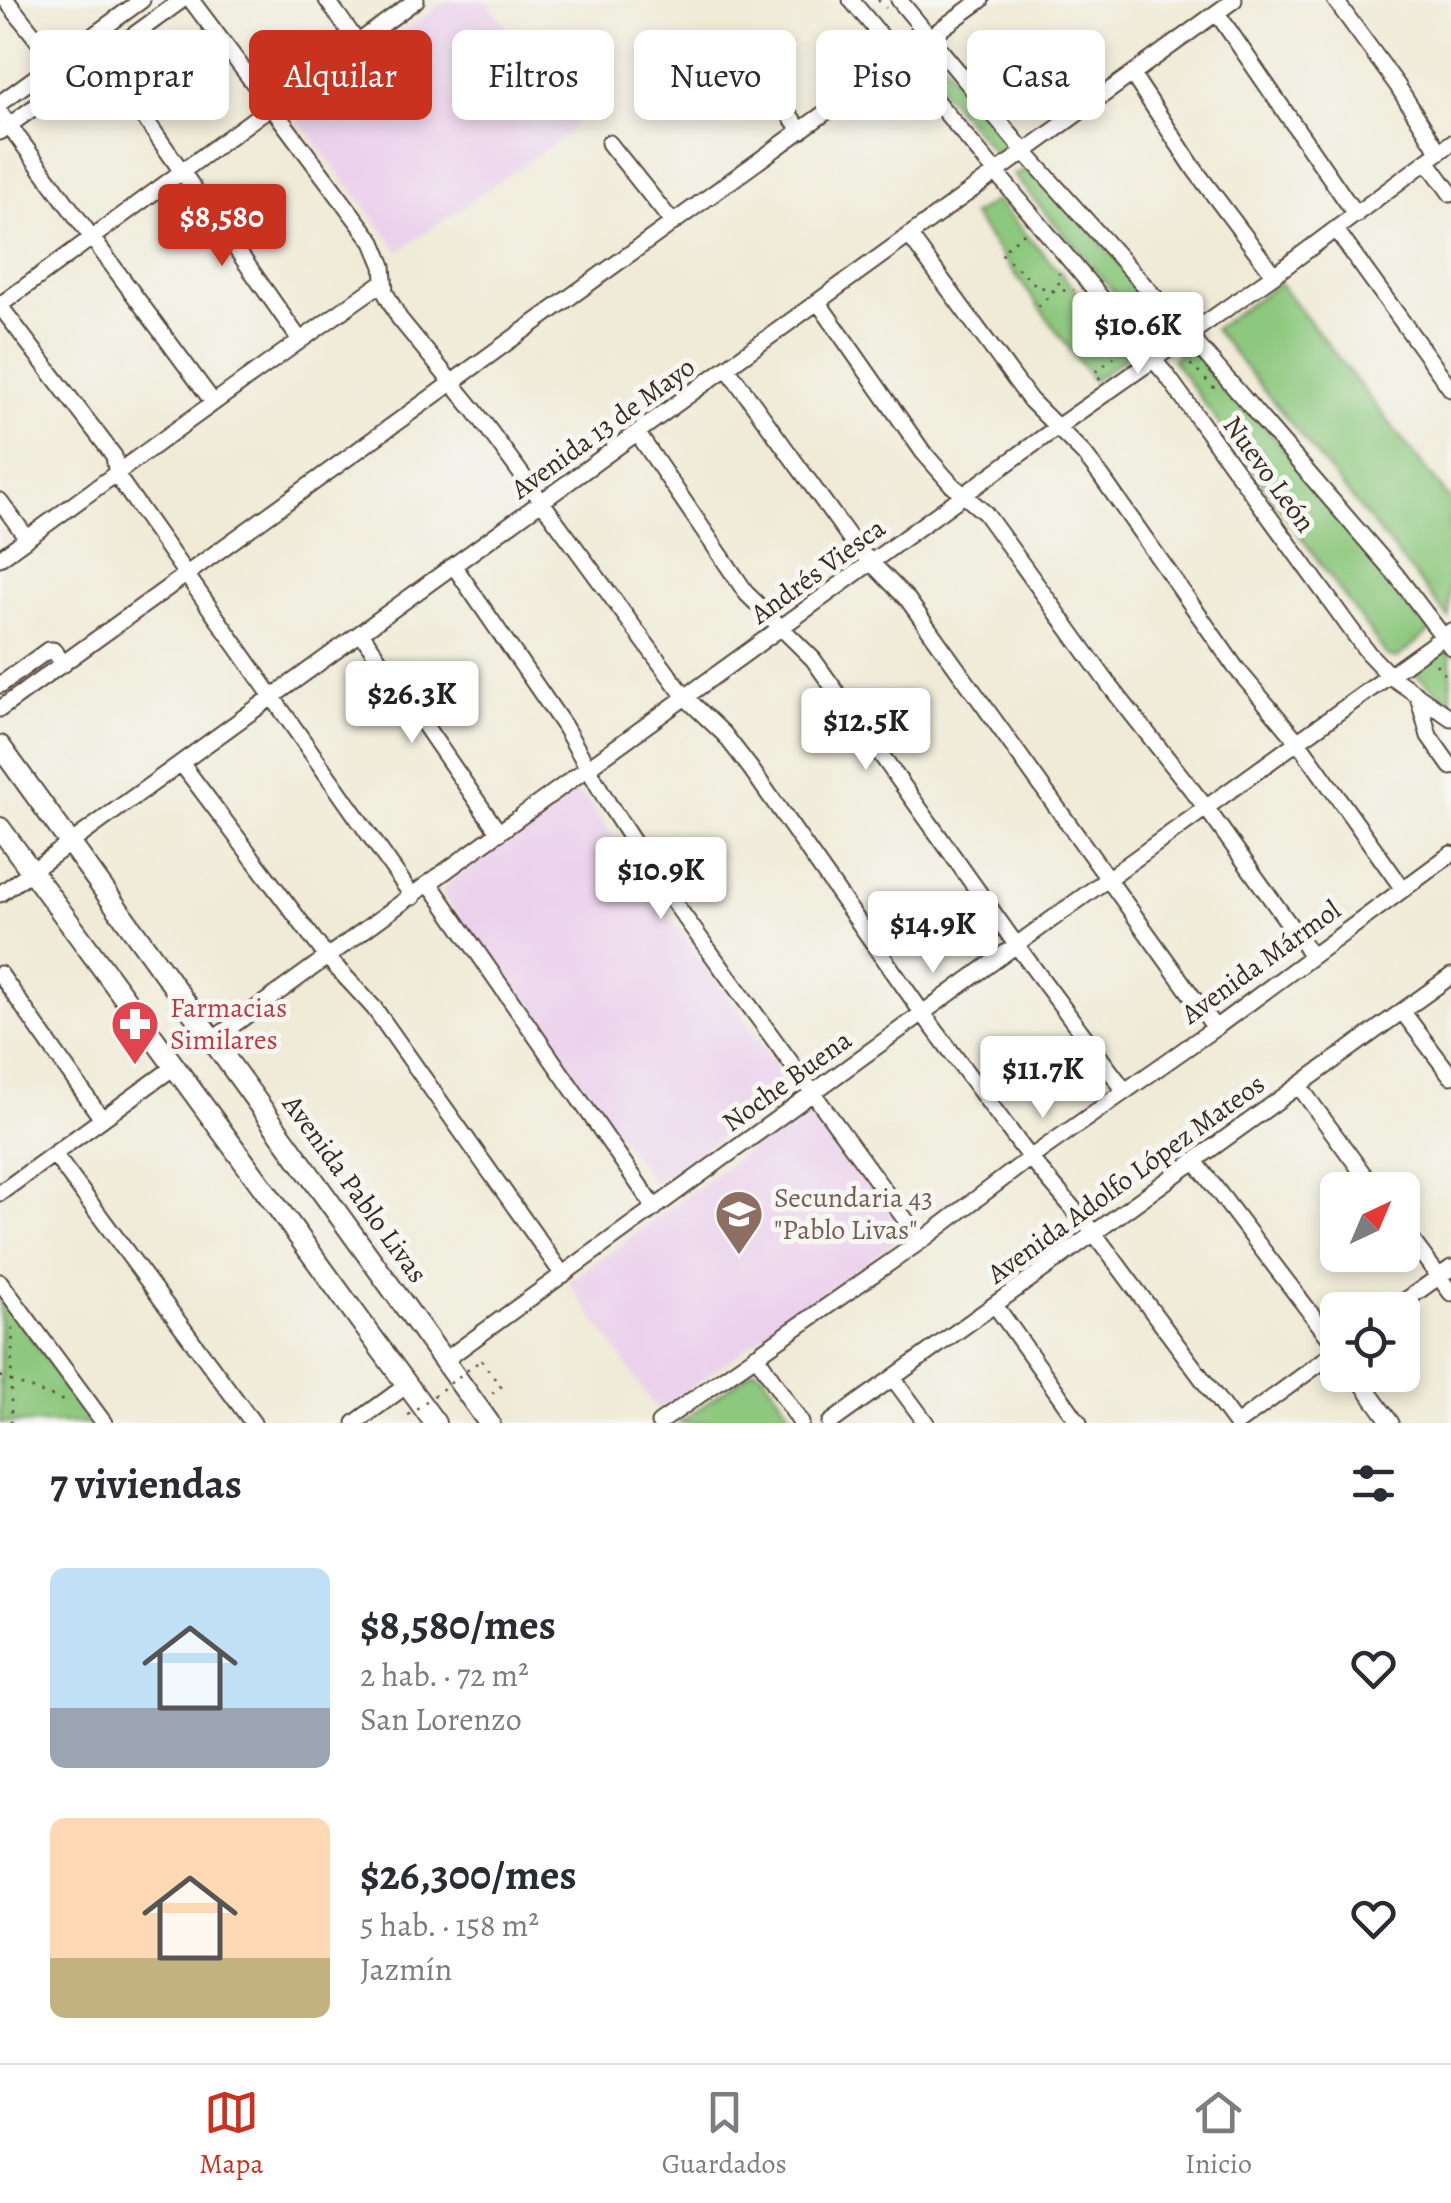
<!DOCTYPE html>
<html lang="es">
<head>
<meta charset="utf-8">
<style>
  :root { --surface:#fff; --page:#f7f7f7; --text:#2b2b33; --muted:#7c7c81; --line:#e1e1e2; --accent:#c8321e }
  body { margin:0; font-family:Alegreya,serif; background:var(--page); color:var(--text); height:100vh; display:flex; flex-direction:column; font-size:38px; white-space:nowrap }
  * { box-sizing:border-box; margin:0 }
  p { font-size:32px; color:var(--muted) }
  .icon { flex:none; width:55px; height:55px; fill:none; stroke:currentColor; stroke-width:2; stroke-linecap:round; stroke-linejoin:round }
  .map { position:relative; height:1423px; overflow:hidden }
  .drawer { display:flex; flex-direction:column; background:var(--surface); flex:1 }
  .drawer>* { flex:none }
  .banner { position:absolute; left:30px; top:30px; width:1392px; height:90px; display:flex; gap:20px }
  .needle { width:65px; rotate:44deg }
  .fabs { position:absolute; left:1320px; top:1172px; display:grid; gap:20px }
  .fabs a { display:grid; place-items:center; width:100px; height:100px; border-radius:15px; background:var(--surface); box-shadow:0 5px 15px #0003; font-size:50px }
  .price { position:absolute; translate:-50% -85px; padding:0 22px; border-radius:10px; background:#fff; color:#222; font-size:32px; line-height:65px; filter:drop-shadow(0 2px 5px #0008) }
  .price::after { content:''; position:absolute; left:50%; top:60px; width:30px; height:22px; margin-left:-15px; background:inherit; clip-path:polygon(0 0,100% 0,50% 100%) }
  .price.active { background:var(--accent); color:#fff }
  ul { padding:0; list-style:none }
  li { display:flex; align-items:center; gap:30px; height:250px; padding:0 50px }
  li span { display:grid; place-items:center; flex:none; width:280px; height:200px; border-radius:15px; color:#555 }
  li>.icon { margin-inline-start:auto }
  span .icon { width:120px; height:120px; fill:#fffc; stroke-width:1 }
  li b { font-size:42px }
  h2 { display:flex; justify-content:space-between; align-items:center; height:120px; padding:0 50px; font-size:42px }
  .chip { padding:0 35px; border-radius:15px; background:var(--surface); box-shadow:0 5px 15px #0003; font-size:35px; line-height:90px }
  .chip.active { background:var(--accent); color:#fff }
  .tabs { display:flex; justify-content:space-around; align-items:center; height:140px; border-top:2px solid var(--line); background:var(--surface); font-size:28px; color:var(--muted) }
  .tabs a { display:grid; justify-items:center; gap:5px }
  .tabs .active { color:var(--accent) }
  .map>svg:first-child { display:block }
  .built { fill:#ebd1ec }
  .green { fill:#8cc87d; stroke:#64794e; stroke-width:2.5 }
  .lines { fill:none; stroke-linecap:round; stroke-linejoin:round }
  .minor-casing { stroke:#56473a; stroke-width:19 }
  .major-casing { stroke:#56473a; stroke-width:24 }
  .path { stroke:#56473a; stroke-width:2.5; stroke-dasharray:2.5 8; stroke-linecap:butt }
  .minor { stroke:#fff; stroke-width:15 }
  .major { stroke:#fff; stroke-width:20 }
  .path-bridge { stroke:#56473a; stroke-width:2.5; stroke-dasharray:2.5 8; stroke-linecap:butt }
  .labels { text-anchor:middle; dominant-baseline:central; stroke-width:10; stroke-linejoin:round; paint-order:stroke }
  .street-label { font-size:28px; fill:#3b2a1e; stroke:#f6f6f2 }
  .health-label { font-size:28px; fill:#be3a42; stroke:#f6f6f2; text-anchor:start }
  .education-label { font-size:28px; fill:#785e54; stroke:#f6f6f2; text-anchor:start }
</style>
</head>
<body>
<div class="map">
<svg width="1451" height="1423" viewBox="0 0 1451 1423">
  <rect width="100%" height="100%" fill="#f6f6f2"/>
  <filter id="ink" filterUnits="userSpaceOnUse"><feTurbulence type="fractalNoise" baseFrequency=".01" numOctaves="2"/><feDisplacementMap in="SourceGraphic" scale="20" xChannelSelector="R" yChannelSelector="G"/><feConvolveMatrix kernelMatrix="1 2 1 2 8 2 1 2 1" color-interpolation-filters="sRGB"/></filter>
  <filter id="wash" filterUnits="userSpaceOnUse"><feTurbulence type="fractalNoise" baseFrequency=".0048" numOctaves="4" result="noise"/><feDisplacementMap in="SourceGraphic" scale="40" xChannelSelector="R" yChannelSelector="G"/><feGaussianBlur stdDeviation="2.25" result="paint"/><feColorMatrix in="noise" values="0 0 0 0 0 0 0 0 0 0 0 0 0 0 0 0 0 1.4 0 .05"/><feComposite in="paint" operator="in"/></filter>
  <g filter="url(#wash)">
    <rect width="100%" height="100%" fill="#efebd7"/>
    <!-- built -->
    <path class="built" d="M448,0H486L576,116L573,130L399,251L297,118L301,104Z
      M575,793L585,798L792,1086L654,1184L442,895L446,885Z
      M814,1101L910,1231L658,1411L569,1282Z"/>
    <!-- green -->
    <path class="green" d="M935,53L1011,143L995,154L920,64Z
      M1032,166L1178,327L1156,341L1013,175Z
      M996,200L1131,353L1093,381L972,215Z
      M1279,283L1451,501L1449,618L1214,329Z
      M1195,343L1434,628L1397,658L1388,657L1172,359Z
      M1446,648L1451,656V701L1412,672L1417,665Z
      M0,1296L94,1423H0Z
      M754,1369L763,1373L797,1423H679Z"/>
  </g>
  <g filter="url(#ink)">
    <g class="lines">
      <!-- minor casing -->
      <g class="minor-casing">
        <path id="minor" d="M6,0L55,62
          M191,0L373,242L383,266L385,292L399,318L475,411L685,697L724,734L751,769L921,1011L1030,1158L1094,1233L1235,1423
          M327,0L358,43
          M851,0L1168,377L1368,653L1390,676L1451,718
          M899,0L1023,150L1189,335L1397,576L1451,647
          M1335,0L1397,85L1439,152
          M1217,13L1356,215
          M89,39L300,340
          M1132,74L1195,170L1274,275
          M761,75L801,131
          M0,103L142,0
          M0,113L213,402
          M0,132L182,0
          M609,143L673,223
          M1427,161L1451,194
          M1336,230L1451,389
          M909,235L1030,400L1084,454L1101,476L1236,668L1299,743L1403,889
          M818,302L923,452L952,485L985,513L1110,686L1207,809L1312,956
          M0,305L416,0
          M0,306L114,456L117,476L413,897
          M728,369L857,548L908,600L1215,1028
          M638,434L747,594L813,659L1017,946L1125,1091
          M0,501L27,538
          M0,558C127,466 254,372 383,282
          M454,566L564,726L608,803L659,882L921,1241
          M361,633L499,833
          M0,685L48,650H53L64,664
          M1418,696L1429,736L1451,767
          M0,709L981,0
          M181,763L327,957L374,1008L563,1275
          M430,884L655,1208
          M0,894L1234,0
          M0,974L102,1119
          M1402,1011L1451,1076
          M214,1039L1056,428L1274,275L1451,143
          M1299,1086L1375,1190
          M54,1154L253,1423
          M1194,1160L1338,1349
          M0,1193L174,1067
          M1402,1227L1451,1293
          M0,1282L104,1423
          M995,1305L1079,1423
          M1392,1310L1451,1268
          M756,1355L801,1423
          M445,1360C779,1116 1115,873 1451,631
          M1356,1375L1391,1423
          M893,1378L926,1423
          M355,1423L407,1385
          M659,1423L921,1241L1030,1158L1215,1028L1451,854
          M830,1423L1451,976
          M1238,1423L1338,1350"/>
      </g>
      <!-- major casing -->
      <g class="major-casing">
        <path id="major" d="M0,746L489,1423
          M0,828L435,1423"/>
      </g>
      <!-- path -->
      <path class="path" d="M878,0L886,8
        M1024,233L1001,253L1037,286L1054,291L1060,281L1059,273
        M1038,307L1054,291L1074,290
        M1142,307L1165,335
        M1183,357L1216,390
        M1100,380L1095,372L1125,349
        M1436,664L1451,682
        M481,1360L501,1387L489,1396
        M0,1376L11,1381L13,1326
        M11,1423V1381L69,1403"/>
      <!-- minor -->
      <use href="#minor" class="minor"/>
      <!-- major -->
      <use href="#major" class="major"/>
      <!-- path-bridge -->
      <path class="path-bridge" d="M408,1415L481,1360"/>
    </g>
  </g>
  <!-- icons -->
  <defs>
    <g id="pharmacy-pin" transform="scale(2.5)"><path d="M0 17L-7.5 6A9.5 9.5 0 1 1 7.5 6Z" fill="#e0444e" stroke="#f6f6f2"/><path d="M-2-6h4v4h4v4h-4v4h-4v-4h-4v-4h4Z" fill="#fff"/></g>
    <g id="school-pin" transform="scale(2.5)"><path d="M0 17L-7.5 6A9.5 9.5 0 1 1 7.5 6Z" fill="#8d6e63" stroke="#f6f6f2"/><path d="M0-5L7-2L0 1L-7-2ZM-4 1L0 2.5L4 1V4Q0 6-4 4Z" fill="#fff"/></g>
  </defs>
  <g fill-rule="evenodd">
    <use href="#pharmacy-pin" x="135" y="1024"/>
    <use href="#school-pin" x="739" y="1214"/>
  </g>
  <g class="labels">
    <!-- street labels -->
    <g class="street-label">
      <text transform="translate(603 428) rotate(-36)">Avenida 13 de Mayo</text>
      <text transform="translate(1269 474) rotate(54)">Nuevo León</text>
      <text transform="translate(818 571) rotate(-36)">Andrés Viesca</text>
      <text transform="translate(1261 962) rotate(-36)">Avenida Mármol</text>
      <text transform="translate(787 1081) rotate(-36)">Noche Buena</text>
      <text transform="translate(1126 1179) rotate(-36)">Avenida Adolfo López Mateos</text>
      <text transform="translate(355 1189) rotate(54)">Avenida Pablo Livas</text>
    </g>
    <!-- health labels -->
    <g class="health-label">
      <text x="170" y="1008">Farmacias<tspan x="170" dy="32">Similares</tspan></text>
    </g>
    <!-- education labels -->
    <g class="education-label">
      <text x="774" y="1198">Secundaria 43<tspan x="774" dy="32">"Pablo Livas"</tspan></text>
    </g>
  </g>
</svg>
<div class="fabs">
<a><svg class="needle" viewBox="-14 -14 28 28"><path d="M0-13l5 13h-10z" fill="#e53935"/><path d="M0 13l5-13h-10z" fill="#7c7c81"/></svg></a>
<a><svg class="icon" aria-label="locate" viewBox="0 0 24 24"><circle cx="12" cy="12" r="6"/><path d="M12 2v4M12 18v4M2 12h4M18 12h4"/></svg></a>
</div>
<b class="price active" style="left:222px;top:269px">$8,580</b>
<b class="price" style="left:1138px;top:377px">$10.6K</b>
<b class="price" style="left:412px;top:746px">$26.3K</b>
<b class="price" style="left:866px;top:773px">$12.5K</b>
<b class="price" style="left:661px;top:922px">$10.9K</b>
<b class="price" style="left:933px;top:976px">$14.9K</b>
<b class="price" style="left:1043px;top:1121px">$11.7K</b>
<div class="banner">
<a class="chip">Comprar</a>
<a class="chip active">Alquilar</a>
<a class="chip">Filtros</a>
<a class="chip">Nuevo</a>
<a class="chip">Piso</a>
<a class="chip">Casa</a>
</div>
</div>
<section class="drawer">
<h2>7 viviendas<svg class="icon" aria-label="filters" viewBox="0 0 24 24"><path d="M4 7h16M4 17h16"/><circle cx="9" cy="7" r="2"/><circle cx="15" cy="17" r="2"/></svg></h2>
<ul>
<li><span style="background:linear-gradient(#bfe0f5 70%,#9aa5b1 0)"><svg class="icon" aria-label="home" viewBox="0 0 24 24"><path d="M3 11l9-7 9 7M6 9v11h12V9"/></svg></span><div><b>$8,580/mes</b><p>2 hab. · 72 m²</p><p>San Lorenzo</p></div><svg class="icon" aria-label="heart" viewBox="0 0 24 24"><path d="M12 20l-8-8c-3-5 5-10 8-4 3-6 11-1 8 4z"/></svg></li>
<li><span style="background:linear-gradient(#ffd9b3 70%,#c2b280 0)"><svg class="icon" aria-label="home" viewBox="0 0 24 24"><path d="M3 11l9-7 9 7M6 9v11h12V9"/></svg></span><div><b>$26,300/mes</b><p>5 hab. · 158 m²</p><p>Jazmín</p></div><svg class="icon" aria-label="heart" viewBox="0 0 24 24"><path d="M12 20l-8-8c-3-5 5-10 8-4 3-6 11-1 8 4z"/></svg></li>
</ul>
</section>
<nav class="tabs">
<a class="active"><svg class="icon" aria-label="map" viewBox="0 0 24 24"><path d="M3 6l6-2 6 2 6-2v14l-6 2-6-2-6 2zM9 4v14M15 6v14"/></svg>Mapa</a>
<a><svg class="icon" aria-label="saved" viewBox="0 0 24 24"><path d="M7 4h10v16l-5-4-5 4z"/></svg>Guardados</a>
<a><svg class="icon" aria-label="home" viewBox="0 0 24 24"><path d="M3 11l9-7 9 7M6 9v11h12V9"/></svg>Inicio</a>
</nav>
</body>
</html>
